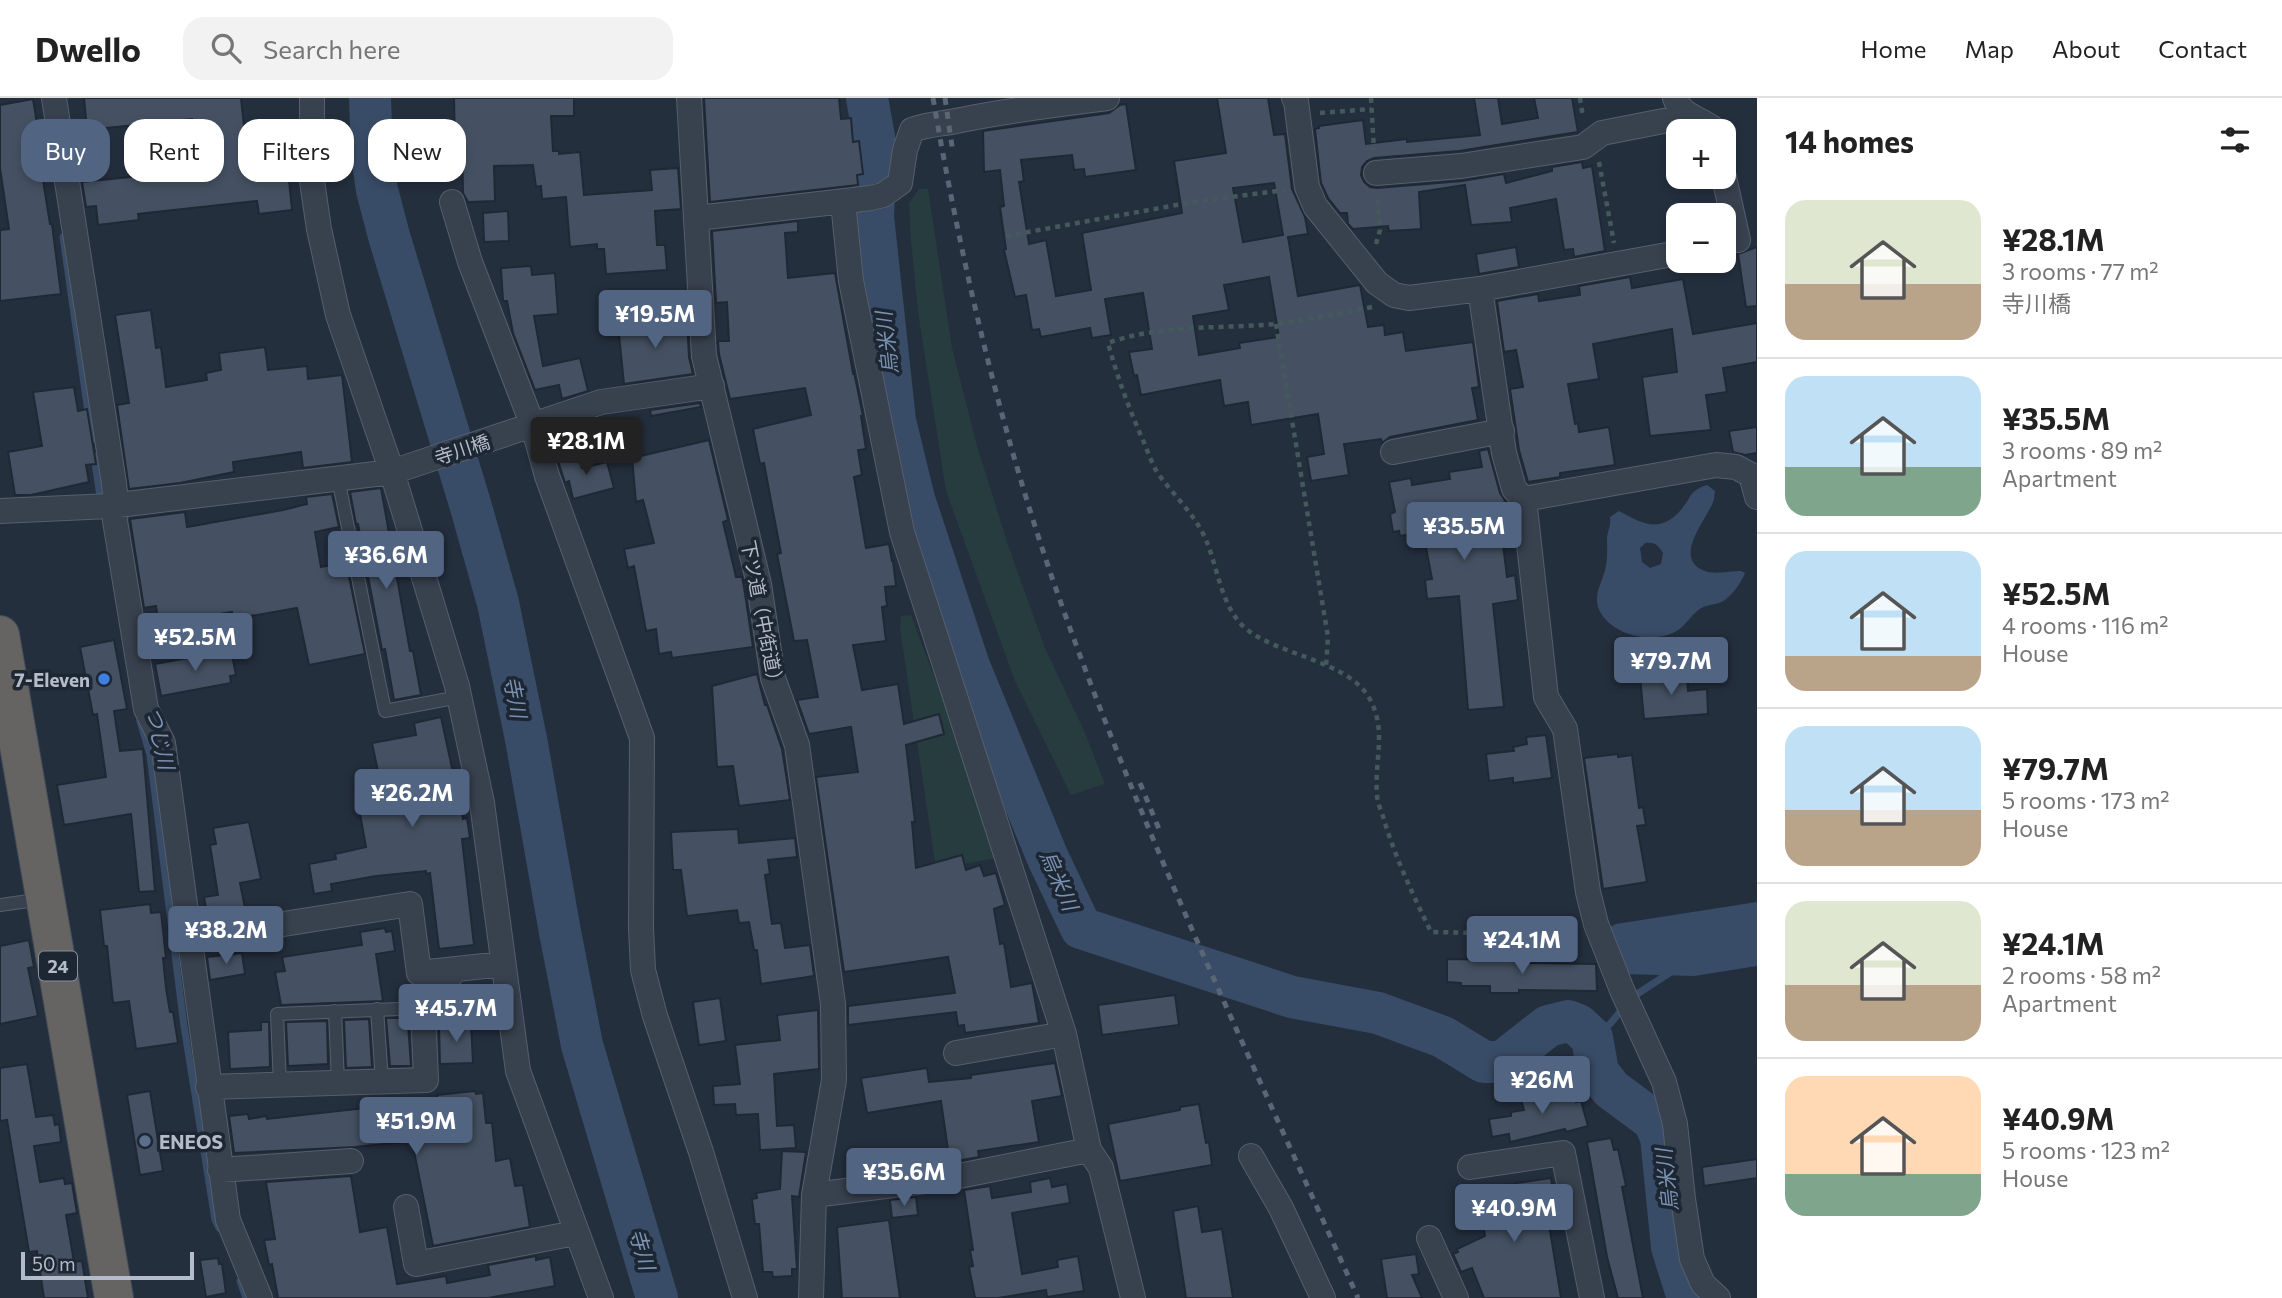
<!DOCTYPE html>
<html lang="en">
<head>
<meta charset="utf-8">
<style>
  :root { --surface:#fff; --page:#f2f2f2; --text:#222; --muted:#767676; --line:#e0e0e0; --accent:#516482 }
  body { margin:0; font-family:Commissioner,"Noto Sans JP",sans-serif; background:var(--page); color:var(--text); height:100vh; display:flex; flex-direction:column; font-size:26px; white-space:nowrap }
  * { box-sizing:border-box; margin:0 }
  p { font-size:23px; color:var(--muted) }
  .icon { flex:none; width:38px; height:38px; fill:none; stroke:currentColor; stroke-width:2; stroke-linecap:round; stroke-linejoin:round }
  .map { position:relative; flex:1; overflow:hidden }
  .drawer { display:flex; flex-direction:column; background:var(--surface); width:525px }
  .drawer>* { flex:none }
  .guide { position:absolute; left:21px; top:21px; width:665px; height:63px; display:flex; gap:14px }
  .controls { position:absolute; left:1666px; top:21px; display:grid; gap:14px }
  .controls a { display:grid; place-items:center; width:70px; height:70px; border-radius:14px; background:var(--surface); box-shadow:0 4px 10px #0003; font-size:35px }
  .scale { position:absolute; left:21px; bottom:18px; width:173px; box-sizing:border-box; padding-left:7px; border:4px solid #b4bcc9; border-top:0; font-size:19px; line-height:24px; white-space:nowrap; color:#b4bcc9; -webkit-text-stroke:5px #1d2633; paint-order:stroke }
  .price { position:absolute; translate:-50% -60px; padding:0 16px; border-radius:7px; background:var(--accent); color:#fff; font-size:23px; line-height:46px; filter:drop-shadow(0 2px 4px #0008) }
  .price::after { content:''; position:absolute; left:50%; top:42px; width:21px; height:16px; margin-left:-10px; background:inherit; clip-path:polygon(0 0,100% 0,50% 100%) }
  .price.selected { background:#222; color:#fff }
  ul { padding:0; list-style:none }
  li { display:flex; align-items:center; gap:21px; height:175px; padding:0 28px }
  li+li { border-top:2px solid var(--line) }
  li span { display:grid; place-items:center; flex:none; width:196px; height:140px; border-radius:21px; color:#555 }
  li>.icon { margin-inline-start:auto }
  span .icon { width:84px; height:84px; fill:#fffc; stroke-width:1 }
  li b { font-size:30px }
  h2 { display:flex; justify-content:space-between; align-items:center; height:84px; padding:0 28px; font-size:30px }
  .pill { padding:0 24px; border-radius:21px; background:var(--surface); box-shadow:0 4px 10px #0003; font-size:24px; line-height:63px }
  .pill.selected { background:var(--accent); color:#fff }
  header { display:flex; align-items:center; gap:42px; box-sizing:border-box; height:98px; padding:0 35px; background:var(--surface); border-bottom:2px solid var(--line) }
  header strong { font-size:33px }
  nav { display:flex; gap:38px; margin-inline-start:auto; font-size:24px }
  .search { width:490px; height:63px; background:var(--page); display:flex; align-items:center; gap:18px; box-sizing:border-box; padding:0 24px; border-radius:21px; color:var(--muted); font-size:26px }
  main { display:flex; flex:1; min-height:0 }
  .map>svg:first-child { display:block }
  .green { fill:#263c3f }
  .water { fill:#394c67; fill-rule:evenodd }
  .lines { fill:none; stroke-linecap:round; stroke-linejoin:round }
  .stream { stroke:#394c67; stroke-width:7 }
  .river { stroke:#394c67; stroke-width:42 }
  .building { fill:#455162; stroke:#1f2835; stroke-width:2; fill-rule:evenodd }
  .service-casing { stroke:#565f6c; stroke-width:14 }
  .minor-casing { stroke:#565f6c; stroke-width:26 }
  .trunk-casing { stroke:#434c59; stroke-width:40 }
  .path { stroke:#44595c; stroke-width:4.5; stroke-dasharray:5 5; stroke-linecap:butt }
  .service { stroke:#38414e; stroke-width:12 }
  .minor { stroke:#38414e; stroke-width:24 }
  .trunk { stroke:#656462; stroke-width:38 }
  .rail { stroke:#5a6575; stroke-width:5; stroke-dasharray:7 7; stroke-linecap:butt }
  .shop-dot { fill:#3f7fe0; stroke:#1d2633; stroke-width:2.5 }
  .service-dot { fill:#5c6f8a; stroke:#1d2633; stroke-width:2.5 }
  .labels { text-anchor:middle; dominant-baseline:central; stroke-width:7; stroke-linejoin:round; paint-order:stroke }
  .shield { fill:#1d2633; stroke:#878f9c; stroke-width:2 }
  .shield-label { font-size:18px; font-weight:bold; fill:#b4bcc9 }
  .street-label { font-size:19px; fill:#b4bcc9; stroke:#1d2633 }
  .poi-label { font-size:19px; font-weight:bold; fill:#b4bcc9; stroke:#1d2633; text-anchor:end }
  .water-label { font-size:21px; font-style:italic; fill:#7c92b1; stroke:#1d2633 }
</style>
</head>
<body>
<header>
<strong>Dwello</strong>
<div class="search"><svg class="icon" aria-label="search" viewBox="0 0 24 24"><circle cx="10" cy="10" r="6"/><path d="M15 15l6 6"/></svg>Search here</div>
<nav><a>Home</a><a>Map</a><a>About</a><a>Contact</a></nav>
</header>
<main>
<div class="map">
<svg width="1757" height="1200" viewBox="0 0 1757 1200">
  <rect width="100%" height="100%" fill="#242f3e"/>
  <!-- green -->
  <path class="green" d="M919,91H928L952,250L977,348L1009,450L1045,550L1085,635L1105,686L1071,697L1015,583L946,393L918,214L911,143L909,105Z
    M911,517L1002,759L936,771L900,531L901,518Z"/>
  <!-- water -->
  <path class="water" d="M1707,387L1715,393C1714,397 1715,401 1713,404C1707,421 1669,463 1708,474C1717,476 1732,473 1741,473L1745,475C1742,483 1733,496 1726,501C1719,507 1708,506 1701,510C1690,517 1685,530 1673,535C1648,546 1608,536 1598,509C1594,495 1602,485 1605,472C1608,461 1607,451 1607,440C1608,432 1611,428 1610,419L1619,413C1641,425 1659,436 1680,413C1692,400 1688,393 1707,387ZM1645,445C1655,444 1658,447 1663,455L1661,466L1650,470L1642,464L1640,450Z
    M1757,804V868L1694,878L1624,876L1606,831L1616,826Z"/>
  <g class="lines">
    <!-- stream -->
    <path class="stream" d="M63,139L92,342
      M94,358L101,405
      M140,623L150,657L184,928L215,1122L219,1130
      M1631,900L1674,872
      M1592,940L1610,926L1624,909
      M240,1183L246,1200"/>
    <!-- river -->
    <path class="river" d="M370,0L372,58L377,92L389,138L471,409L498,505L526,641L560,834L582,947L657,1200
      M867,0L876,50L873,119L895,323L914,401L969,568L1047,758L1081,830L1292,899L1378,915L1443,939L1484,964H1499L1506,961L1548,928L1568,923L1578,927L1592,940L1598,974L1611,991L1654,1023L1661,1039L1672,1149L1688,1200"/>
  </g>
  <!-- building -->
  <path class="building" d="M84,0H241L248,66L287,62L292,112L259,116L257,103L138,116L139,122L98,127L96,108L86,109L82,84L197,72L192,21L87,32Z
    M454,0H574V18H551L553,53H559V56L580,54L584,97L652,92L650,72L678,70L681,111L655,113L657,147H665L667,172L606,176L604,151H597V146L570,149L566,99L542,101L541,88L536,89L533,67L494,68L495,103L468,104L463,95L462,47H455Z
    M704,0H839L841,21L851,20L853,44L859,43L863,76L857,77L858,87L710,104Z
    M1217,0H1268L1274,37L1285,36L1292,91L1305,119L1308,136L1288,139L1298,198L1360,187L1368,229L1384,227L1385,237L1403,234L1406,253L1473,244L1479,289L1472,290L1478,322L1390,339L1382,345L1381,341L1344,346L1349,377L1311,383L1307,359L1324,356L1318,316L1251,327L1248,304L1224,308L1220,282L1141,297L1137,277L1134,278L1129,254L1152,251L1143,195L1105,201L1111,237L1092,240L1090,230L1041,239L1039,231L1032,232L1026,197L1015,199L1004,152L1006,151L1000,109L1004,108L1000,72L984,74L983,33L1109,15L1120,7L1126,6L1136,72L1085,79L1084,71L1074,72L1072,57L1021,62L1024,83L1019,84L1029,146L1046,142L1056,198L1091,192L1082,135L1182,115L1174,63L1226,55ZM1274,85L1283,137L1243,144L1233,90ZM1269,179L1279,239L1239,245L1240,250L1199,257L1193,218L1229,212L1224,187Z
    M1474,0H1498L1502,26L1538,20L1534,0H1572L1578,34L1459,53L1374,60L1367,63L1362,69L1361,77L1364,84L1370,89L1377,90L1462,83L1504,76L1506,85L1552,73V69L1582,64L1583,70L1592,68L1605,153L1574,159L1573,151L1564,152L1556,101L1510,110L1512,124L1471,127L1465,87L1419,94L1421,131L1389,133L1388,128L1353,131L1348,126L1347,115H1340L1328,100L1321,85L1315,31L1319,30V28L1363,22L1366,46L1407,41V44L1480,37Z
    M33,1L37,25H34L50,126H52L61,196L0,203V132L9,131L0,70V7Z
    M508,113L509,143L484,144L483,115Z
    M798,123V134L785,135L788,180L835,175L853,275L854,274L863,318H861L866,351L858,352L862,377L854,379L866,450L889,446L892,463H893L896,488L885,489L887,508L882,509L886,543L853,547L862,592L898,586L904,626L939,616L944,636L906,647L915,724H912L916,770L962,757L966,772L980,767L984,778L996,775L1005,807L994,811L1000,846L1004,845L1011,889L1032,885L1039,925L965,935L964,927L958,928L956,914L848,927V908L955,895L948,859L844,874L816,679L858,674L851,629L809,636L797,602L818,599L807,542L794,543L777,456L781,455L771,403L764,365L760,366L753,331L811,317L805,290L730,301L719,256L718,243H729L727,204L716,205L712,133Z
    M1516,149L1519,169L1479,176L1476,156Z
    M1757,149V208L1746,209L1738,156Z
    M531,168L532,177L555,175L558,216L534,218L543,268L580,260L588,293L562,301L559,287L535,292L513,235L507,203H503L501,170Z
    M1630,179L1632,190L1683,181L1693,236L1757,225V264L1723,270L1727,294L1706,297L1711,332L1650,338L1642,279L1677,274L1672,231L1593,246L1599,281L1568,286L1575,326L1578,325L1579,334L1609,329L1615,367L1560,375V379L1528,384L1519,352L1510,291L1523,289L1516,252L1504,254L1497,203L1538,196L1539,203L1580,197L1579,188Z
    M151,212L156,250L161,249L166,289L207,282L206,275L221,272L219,255L265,249L268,272L307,268L308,281L342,277L352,364L303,370L301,354L233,364L234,374L180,385L129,391L117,307L129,305L115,217Z
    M687,220L689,259L693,276L624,286L618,227Z
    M74,289L78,313L87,311L96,366L86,367L89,384L31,397H15L8,354L42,348L33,294Z
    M700,305L701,309L651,318L650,312Z
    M1757,329V355L1745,357L1733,354L1729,333Z
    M709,342L728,422L723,424L736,479H742L744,489L753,549L672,560L671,554L659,556L656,531L646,533L634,468L628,470L624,451L654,445L643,402L636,404L632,360Z
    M1488,351L1500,395L1506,404L1498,406L1507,479L1515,477L1518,502L1493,506L1504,609L1468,612L1459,498L1427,501L1425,482L1432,481L1423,434L1400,438L1399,433L1393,434L1390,416L1395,414L1389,384L1411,380L1412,387L1450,381L1449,374L1482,369L1479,353Z
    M578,357L582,370L607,364L614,390L573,401L569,383L565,385L558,363Z
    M381,390L410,553H413L421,597L394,602L385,551L382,552L358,426H356L350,394Z
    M332,396L339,429L315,434L321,469L346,464L365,556L309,567L297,510L233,521L232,514L183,522V518L158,523L156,508L144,510L130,421L185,414L187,429L283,412L307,406L306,399Z
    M114,542L127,611L114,613L120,653L143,651L155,793L139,794L131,716L64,727L57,687L106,679L97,616L93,617L80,549Z
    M231,552L236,577L230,578L231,585L161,598L155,566Z
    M757,576L765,607H767L782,651L790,702L739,708L733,668L717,669L712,588Z
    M1687,576L1688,593L1707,591L1708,616L1644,621L1640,579Z
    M441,619L452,670H454L463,721L467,720L470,740L462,741L474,847L439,851L430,775L426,776V773L376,778L331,786L332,793L314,796L309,766L336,761L335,756L366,749L355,688L380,683L372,645L416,637L414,625Z
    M1546,637L1552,680L1513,685V680L1489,683L1486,656L1514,653L1513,649L1527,646L1526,639Z
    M1618,656V659L1632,657L1639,710L1643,709L1646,727L1637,728L1647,784L1603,791L1584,660Z
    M249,724L261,781L240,785L246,815L208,822L204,799L218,797L210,747L216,746L213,730Z
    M738,731L739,745L795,740L797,759L768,762L770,776L765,777L772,826L781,825L785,850L810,847L814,878L761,886L757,852H754L749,824L739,825L737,812L687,818L681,772H673L671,734Z
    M150,806L151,815L161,814L166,860H163L166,890L170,914H173L178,945L136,951L129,903L113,905L107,848H104L100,812Z
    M385,830L386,834L392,833L395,853L376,856L383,903L281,907L275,874L285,873L282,859L362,847L360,834Z
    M29,842L34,869L28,870L38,918L0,926V848Z
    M242,855L245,876L210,882L207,859Z
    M1447,861L1518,862V865L1596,866L1597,893L1519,892V895H1490V888H1461V885L1447,884Z
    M1175,897L1179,927L1102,937L1098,907Z
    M720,900L726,943L699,947L693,904Z
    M818,912L819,971L774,976L777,1028L794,1027L796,1050L760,1052L758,1016L736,1017L735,1006L714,1007L713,988L740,986L735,947L780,942L777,917Z
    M386,920H402V927L408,926L411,968H390Z
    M369,921L372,969L346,970L344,922Z
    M327,923L328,966L288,968L286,924Z
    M261,924H269L270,969L230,971L228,934L261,932Z
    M471,925L473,965L440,966L439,928Z
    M1055,965L1062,998L1032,1003L1039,1044L978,1053L979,1059L957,1063L955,1051L948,1052L941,1003L867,1015L861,980L927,970L929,984L971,980V977Z
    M27,966L36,1019L53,1017L55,1027L59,1026L61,1044L34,1048L40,1084L64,1080L65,1086L72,1085L77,1115L66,1117L74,1164L82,1163L88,1200H44L37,1153L29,1154L7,1022L0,1023V970Z
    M1568,987L1570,995L1574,994L1576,1004L1581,1003L1588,1028L1566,1034L1565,1031L1510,1044L1509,1036L1492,1039L1489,1021L1511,1018V1014L1524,1012L1521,1002L1551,994L1550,991Z
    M150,993L163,1073L140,1077L127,997Z
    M475,993L476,996L483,995L486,1025H492L496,1063L510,1060L515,1088L523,1087L530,1129L433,1148L412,1043L355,1049L234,1055L229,1018L248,1016L249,1021L266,1018L267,1021L437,1002V997Z
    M1199,1006L1206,1045L1209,1044L1212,1067L1120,1083L1108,1026L1180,1012V1009Z
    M1611,1040L1614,1052L1618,1051L1626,1088L1622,1089L1643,1200H1618L1607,1159L1587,1044Z
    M782,1053L806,1054L799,1099L792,1098L797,1171H792V1178L773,1179L772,1174H763L759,1126H755L752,1101L757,1100L756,1095L780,1091Z
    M1757,1061V1080L1704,1088L1702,1069Z
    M351,1078L360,1134L387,1129L397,1186L446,1178L447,1185L490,1177L488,1167L536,1158V1162L550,1159L555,1188L488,1200H278L272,1166L269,1167L264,1142L275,1141L266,1084Z
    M1050,1080L1052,1089L1067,1086L1070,1105L1012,1115L1022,1176L1058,1169L1057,1162L1078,1158L1084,1193L1047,1199L1046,1192L998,1200H975L969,1169L973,1168L970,1152H973L964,1092L990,1088L992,1100L1031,1094L1030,1084Z
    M1551,1080L1555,1106L1546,1108L1561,1200H1484L1472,1170L1461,1174L1453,1156L1458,1154L1457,1151L1485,1138L1479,1105L1486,1104L1484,1094L1490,1093L1489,1089Z
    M916,1099L918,1117L892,1120L890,1102Z
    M1198,1108L1202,1134L1222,1131L1233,1200H1186L1173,1113Z
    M889,1122L900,1200H842L837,1129Z
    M1416,1156L1419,1176L1412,1177L1422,1200H1387L1381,1161Z
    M218,1160L219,1166H222L226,1195L206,1199L200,1162Z"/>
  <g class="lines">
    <!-- service casing -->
    <g class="service-casing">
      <path id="service" d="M338,380L385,613L459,599
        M0,807L43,801
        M377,911L382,984
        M335,913L338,985
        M280,987L277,916L423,910"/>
    </g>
    <!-- minor casing -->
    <g class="minor-casing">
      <path id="minor" d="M54,0L114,385L116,407L115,423L146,611L163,645L228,1122L260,1200
        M312,0V83L319,131L338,217L392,374L457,588L482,705L518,973L601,1200
        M689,0L704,258L759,486L773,580L797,647L833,906L834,982L814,1097L811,1200
        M1294,0L1296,3L1307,89L1315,108L1377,185L1394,197L1409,200L1480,191L1678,155
        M1675,0C1681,19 1704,21 1716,33
        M1376,75L1461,68L1583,49L1602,35L1689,18
        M1724,79L1738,142
        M452,104L470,164L533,328L547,378L642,640L641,830L643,872L655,918L701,1054L745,1200
        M843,104L851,183L902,434L1064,936L1089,1052L1101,1070L1133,1200
        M697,120L871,100L883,97L900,85L905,52L912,32C928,26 944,26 961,22C1009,12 1058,6 1107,0
        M1480,191L1504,355L1514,391L1524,401L1716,367L1736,369L1751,377L1757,399
        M1393,354L1502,333
        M1524,401L1546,599L1565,631L1588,794L1596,826L1622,892L1664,984L1675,1026L1683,1101L1692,1161L1703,1186L1718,1200
        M0,413L110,408L392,374L601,304L712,288
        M189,841L410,806L419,875L503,866
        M956,955L1064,936
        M208,989L426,982L423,910L456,871
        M1251,1058L1281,1110L1323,1200
        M1470,1069L1563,1055L1592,1200
        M220,1072L351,1063
        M814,1097L949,1080L1089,1052
        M406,1109L416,1166L575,1135
        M1429,1140L1456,1200"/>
    </g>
    <!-- trunk casing -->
    <g class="trunk-casing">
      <path id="trunk" d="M0,537L114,1200"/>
    </g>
    <!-- path -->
    <path class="path" d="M1371,0L1374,52
      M1580,0L1583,19
      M1320,15L1371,11
      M1599,64L1614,145
      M1006,138L1193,104L1285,92
      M1376,146L1380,132L1377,96
      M1372,209C1340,215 1308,222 1275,226C1220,231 1161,226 1108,245C1117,278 1128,308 1142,340C1147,351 1151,364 1157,374C1173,397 1195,416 1206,442C1218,470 1221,508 1244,529C1275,557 1344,561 1368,598C1388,630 1374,662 1377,696C1377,705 1382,714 1384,722C1396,761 1413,797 1431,834L1575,837
      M1276,226L1328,539L1326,569"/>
    <!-- service -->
    <use href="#service" class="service"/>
    <!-- minor -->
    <use href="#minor" class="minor"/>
    <!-- trunk -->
    <use href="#trunk" class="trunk"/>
    <!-- rail -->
    <path class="rail" d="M933,0C961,164 1001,334 1056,491C1141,734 1253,965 1358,1200
      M945,0L953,55
      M1140,685L1161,736"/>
  </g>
  <!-- markers -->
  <circle class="shop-dot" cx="104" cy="581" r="7"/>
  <circle class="service-dot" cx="145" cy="1043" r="7"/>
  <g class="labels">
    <!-- shield labels -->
    <rect class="shield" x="39" y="853.5" width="38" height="29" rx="5"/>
    <g class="shield-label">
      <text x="58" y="868">24</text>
    </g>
    <!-- street labels -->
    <g class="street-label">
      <text transform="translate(462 351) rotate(-18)">寺川橋</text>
      <text transform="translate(763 517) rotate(79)">下ツ道（中街道）</text>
    </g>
    <!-- poi labels -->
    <g class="poi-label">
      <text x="90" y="581">7-Eleven</text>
      <text x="159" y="1043" text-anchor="start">ENEOS</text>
    </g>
    <!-- water labels -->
    <g class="water-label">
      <text transform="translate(886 245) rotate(-96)">烏米川</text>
      <text transform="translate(516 599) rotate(79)">寺川</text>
      <text transform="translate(161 640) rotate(77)">つじ川</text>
      <text transform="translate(1060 782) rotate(67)">烏米川</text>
      <text transform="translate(1666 1082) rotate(-96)">烏米川</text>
      <text transform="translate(643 1151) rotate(74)">寺川</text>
    </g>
  </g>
</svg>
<div class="controls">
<a>+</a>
<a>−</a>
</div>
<div class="scale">50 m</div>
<b class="price" style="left:655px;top:252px">¥19.5M</b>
<b class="price selected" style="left:586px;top:379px">¥28.1M</b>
<b class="price" style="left:1464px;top:464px">¥35.5M</b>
<b class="price" style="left:386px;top:493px">¥36.6M</b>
<b class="price" style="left:195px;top:575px">¥52.5M</b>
<b class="price" style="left:1671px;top:599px">¥79.7M</b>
<b class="price" style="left:412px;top:731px">¥26.2M</b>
<b class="price" style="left:226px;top:868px">¥38.2M</b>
<b class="price" style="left:1522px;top:878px">¥24.1M</b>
<b class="price" style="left:456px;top:946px">¥45.7M</b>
<b class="price" style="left:1542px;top:1018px">¥26M</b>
<b class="price" style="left:416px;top:1059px">¥51.9M</b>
<b class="price" style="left:904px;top:1110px">¥35.6M</b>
<b class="price" style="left:1514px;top:1146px">¥40.9M</b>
<div class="guide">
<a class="pill selected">Buy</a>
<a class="pill">Rent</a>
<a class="pill">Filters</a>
<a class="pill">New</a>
</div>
</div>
<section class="drawer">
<h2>14 homes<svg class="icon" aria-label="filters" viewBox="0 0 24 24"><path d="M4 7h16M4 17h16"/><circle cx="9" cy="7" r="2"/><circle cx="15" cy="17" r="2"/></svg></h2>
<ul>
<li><span style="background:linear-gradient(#dfe7d0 60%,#b9a48a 0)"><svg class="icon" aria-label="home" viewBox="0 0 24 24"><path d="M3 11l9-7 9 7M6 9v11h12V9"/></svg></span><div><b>¥28.1M</b><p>3 rooms · 77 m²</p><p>寺川橋</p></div></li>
<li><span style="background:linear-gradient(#bfe0f5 65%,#7fa58c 0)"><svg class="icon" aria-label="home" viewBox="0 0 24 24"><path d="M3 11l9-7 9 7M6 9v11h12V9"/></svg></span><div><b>¥35.5M</b><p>3 rooms · 89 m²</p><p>Apartment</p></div></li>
<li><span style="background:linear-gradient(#bfe0f5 75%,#b9a48a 0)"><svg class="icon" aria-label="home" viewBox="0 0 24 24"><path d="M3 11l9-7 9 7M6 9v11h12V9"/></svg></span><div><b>¥52.5M</b><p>4 rooms · 116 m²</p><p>House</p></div></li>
<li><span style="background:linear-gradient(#bfe0f5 60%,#b9a48a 0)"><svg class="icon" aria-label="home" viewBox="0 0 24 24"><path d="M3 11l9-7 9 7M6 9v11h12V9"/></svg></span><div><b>¥79.7M</b><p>5 rooms · 173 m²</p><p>House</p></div></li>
<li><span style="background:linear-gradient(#dfe7d0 60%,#b9a48a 0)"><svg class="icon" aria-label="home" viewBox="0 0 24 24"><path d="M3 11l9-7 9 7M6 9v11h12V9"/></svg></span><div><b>¥24.1M</b><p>2 rooms · 58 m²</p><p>Apartment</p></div></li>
<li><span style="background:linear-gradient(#ffd9b3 70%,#7fa58c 0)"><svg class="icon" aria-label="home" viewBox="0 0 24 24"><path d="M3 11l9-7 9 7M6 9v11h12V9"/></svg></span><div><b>¥40.9M</b><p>5 rooms · 123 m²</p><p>House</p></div></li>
</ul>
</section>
</main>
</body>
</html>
